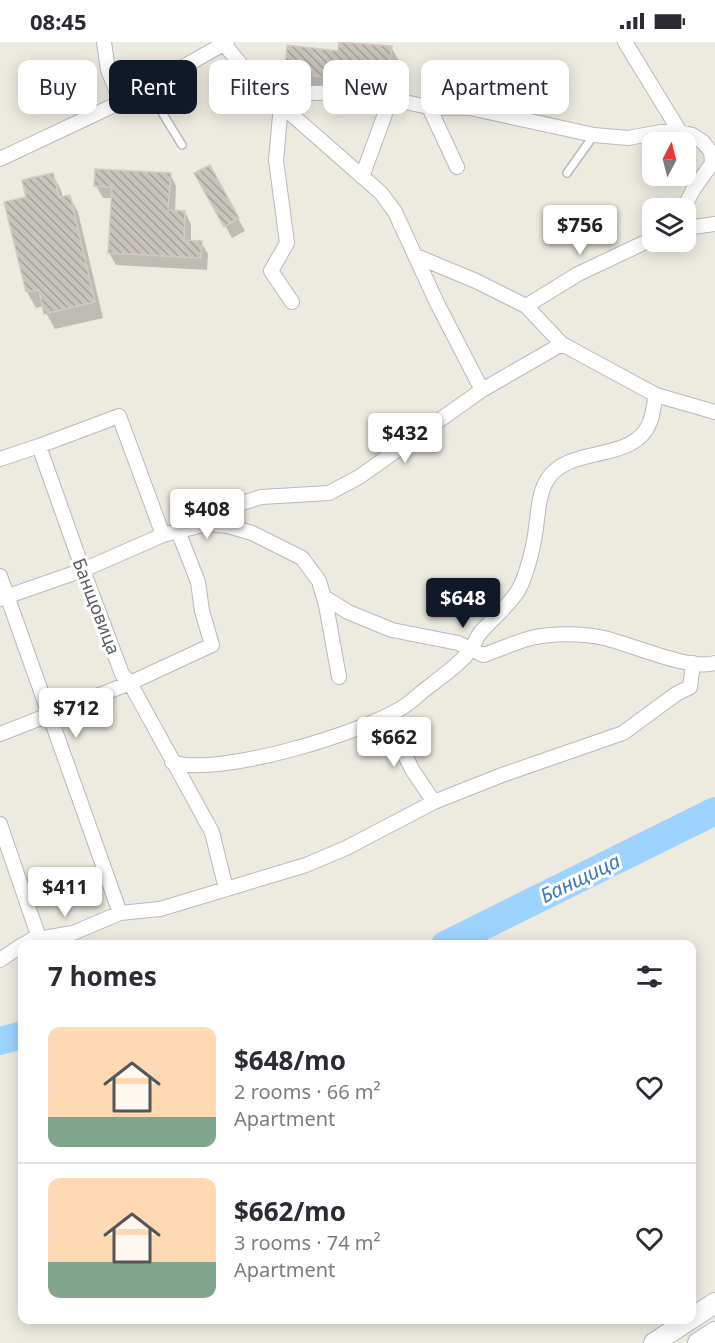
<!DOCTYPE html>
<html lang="en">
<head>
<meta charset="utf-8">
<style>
  :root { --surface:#fff; --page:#f7f7f7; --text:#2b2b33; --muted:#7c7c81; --line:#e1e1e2; --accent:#111827 }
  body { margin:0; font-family:"Noto Sans",sans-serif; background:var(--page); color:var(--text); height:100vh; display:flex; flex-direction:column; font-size:22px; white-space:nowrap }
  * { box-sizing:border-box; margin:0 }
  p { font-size:20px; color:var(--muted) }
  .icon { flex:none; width:33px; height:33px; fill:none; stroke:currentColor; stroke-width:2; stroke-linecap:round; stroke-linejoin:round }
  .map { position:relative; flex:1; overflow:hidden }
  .details { position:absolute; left:18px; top:898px; width:678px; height:384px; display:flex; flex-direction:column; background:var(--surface); border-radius:12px; box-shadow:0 3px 15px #0003 }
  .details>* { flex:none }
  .banner { position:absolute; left:18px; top:18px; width:680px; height:54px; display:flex; gap:12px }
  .needle { width:39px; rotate:7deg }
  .tools { position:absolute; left:642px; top:90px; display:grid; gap:12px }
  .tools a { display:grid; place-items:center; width:54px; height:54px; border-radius:12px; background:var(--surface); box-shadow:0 3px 15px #0003; font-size:30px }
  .price { position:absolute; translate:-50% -51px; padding:0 14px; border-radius:6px; background:#fff; color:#222; font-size:20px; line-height:39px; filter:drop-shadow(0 2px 3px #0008) }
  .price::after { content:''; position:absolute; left:50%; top:36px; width:18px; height:14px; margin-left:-9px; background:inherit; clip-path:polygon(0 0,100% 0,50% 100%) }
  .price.active { background:var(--accent); color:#fff }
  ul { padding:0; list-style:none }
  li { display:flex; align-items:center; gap:18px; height:150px; padding:0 30px }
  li+li { border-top:2px solid var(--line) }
  li span { display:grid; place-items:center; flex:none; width:168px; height:120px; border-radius:12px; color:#555 }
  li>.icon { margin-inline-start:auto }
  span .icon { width:72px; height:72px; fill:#fffc; stroke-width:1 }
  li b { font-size:26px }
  h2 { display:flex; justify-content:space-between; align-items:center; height:72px; padding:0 30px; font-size:26px }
  .tag { padding:0 21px; border-radius:12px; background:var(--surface); box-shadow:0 3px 15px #0003; font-size:21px; line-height:54px }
  .tag.active { background:var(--accent); color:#fff }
  .status { display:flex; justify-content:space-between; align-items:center; height:42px; padding:0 30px; background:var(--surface); direction:ltr }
  .status svg { height:16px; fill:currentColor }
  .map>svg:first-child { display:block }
  .shadow { fill:#0003 }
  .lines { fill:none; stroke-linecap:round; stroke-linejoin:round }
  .river { stroke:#9ed3ff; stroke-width:28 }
  .building { fill:url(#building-back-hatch); stroke:#d2ccbe; stroke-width:1.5 }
  .lane-casing { stroke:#b6b8be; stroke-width:10 }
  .street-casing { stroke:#b6b8be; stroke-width:16 }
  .secondary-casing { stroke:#b6bac0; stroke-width:22 }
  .lane { stroke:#fff; stroke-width:7 }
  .street { stroke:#fff; stroke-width:14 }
  .secondary { stroke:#fff; stroke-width:20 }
  .labels { text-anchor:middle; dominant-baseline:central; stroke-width:6; stroke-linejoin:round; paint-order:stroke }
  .street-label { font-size:18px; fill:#595d62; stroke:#fff }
  .water-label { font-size:20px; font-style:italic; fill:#3978bf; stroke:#fff }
</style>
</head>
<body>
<div class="status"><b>08:45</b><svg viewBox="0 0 49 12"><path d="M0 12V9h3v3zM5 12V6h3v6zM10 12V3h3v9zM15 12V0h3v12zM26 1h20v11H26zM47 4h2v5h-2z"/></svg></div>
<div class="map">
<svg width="715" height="1301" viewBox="0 0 715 1301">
  <defs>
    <pattern id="building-back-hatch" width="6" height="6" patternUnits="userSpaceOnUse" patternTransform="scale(1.5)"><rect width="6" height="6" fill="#c8c4bd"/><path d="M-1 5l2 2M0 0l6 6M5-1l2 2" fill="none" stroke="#a5a29d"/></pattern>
  </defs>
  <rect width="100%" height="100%" fill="#edeae0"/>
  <!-- shadow -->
  <path class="shadow" d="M341,0L391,5L404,28L402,50L390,49V52L349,47L348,58L299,51L286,29L340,11Z
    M210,125L245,189L232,196L197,132Z
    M52,132L61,148L63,156L69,154L78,170L103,276L55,287L46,271L44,264L36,266L27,250L6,161L28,156Z
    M170,132L176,144L175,170H185L191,182V200H201L208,212L207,228L116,223L109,211L113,156H103L96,144Z"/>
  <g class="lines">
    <!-- river -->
    <path class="river" d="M445,903L715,769
      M0,999L22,993"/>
  </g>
  <!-- building -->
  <path class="building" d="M339,0L392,4L389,28L378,27L377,30L337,25L336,36L296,32V30L285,29L287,3L338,9Z
    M210,123L239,176L224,185L194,131Z
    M95,127L171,131L168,168L185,169L184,198L202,199L201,216L108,211L112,145L94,144Z
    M53,131L59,155L70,153L95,260L44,272L39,248L26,250L4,160L26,155L22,138Z"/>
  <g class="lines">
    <!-- lane casing -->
    <g class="lane-casing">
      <path id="lane" d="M147,46L182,103
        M567,131L594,93"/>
    </g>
    <!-- street casing -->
    <g class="street-casing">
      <path id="street" d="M104,0L108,28L121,60
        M625,0L680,90
        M224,2L258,43L381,151L395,170L437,261L482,348
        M268,52L356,50L429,65L470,66L594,93L628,96L661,90H680L692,93L703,100L711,110L712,121L693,148L684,166
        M281,63L276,118L287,201L271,229L292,260
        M429,65L457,125
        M0,117L121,60L227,0
        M362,135L390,58
        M686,186L715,182
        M416,214L476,239L526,264L562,302L656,353L715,370
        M526,264L578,232L652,197
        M39,404L83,528L122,632L130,641L212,790L226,847
        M0,417L39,404L119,374L163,493
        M207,482L236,463L261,455L329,451L359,435L482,348L562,302
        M0,534L120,871
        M324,555L348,570L392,588L458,601L483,613C499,608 515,600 531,596C551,591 583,591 604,596C631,602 690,629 715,621
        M0,557L83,528L163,493L207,482L228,484L252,491L302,516L319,539L326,563L339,635
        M385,675L413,729L434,760
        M0,692L130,641L212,603L202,569L198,540L178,489
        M172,720C216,736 368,690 406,663C415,657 422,649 431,643C444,632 461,622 471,607C475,602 476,596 480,591C492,577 510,563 519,547C527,532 534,503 536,486C538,471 539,451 547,438C569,402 634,422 650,380C653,372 654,362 656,353
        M0,782L39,896
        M23,903L31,898L73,891L120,871L160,867L306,823L346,806L434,760L502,733L623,691L676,652L690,645L693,621
        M0,918L22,903"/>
    </g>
    <!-- secondary casing -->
    <g class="secondary-casing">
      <path id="secondary" d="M692,1276L715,1261
        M654,1301L689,1278
        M698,1301L715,1290"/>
    </g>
    <!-- lane -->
    <use href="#lane" class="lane"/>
    <!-- street -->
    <use href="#street" class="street"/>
    <!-- secondary -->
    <use href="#secondary" class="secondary"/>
  </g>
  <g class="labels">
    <!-- street labels -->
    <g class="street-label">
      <text transform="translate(97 564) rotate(69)">Банщовица</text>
    </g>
    <!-- water labels -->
    <g class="water-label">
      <text transform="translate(580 836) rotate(-26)">Банщица</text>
    </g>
  </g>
</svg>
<div class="tools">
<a><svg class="needle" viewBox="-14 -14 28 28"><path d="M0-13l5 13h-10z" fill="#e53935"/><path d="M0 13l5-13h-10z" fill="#7c7c81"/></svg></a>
<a><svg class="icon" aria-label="layers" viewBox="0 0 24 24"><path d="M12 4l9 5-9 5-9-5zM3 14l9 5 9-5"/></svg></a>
</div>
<b class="price" style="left:580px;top:214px">$756</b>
<b class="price" style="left:405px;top:422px">$432</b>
<b class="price" style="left:207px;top:498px">$408</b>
<b class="price active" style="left:463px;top:587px">$648</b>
<b class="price" style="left:76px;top:697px">$712</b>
<b class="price" style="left:394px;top:726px">$662</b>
<b class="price" style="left:65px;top:876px">$411</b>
<div class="banner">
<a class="tag">Buy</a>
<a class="tag active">Rent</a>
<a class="tag">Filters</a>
<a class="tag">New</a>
<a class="tag">Apartment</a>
</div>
<section class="details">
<h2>7 homes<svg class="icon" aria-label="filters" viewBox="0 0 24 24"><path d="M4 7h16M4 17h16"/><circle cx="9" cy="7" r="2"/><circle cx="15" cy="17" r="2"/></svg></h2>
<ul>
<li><span style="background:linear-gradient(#ffd9b3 75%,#7fa58c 0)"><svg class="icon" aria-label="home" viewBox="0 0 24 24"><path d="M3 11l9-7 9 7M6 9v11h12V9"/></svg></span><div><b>$648/mo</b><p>2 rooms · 66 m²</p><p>Apartment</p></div><svg class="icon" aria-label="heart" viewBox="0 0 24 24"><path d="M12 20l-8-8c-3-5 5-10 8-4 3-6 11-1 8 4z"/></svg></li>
<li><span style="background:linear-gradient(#ffd9b3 70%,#7fa58c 0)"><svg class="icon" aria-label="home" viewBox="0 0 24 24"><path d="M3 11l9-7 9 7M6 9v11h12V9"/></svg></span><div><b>$662/mo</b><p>3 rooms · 74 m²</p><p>Apartment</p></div><svg class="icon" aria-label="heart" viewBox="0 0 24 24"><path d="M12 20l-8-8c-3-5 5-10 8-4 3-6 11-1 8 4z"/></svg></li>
</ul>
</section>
</div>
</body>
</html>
